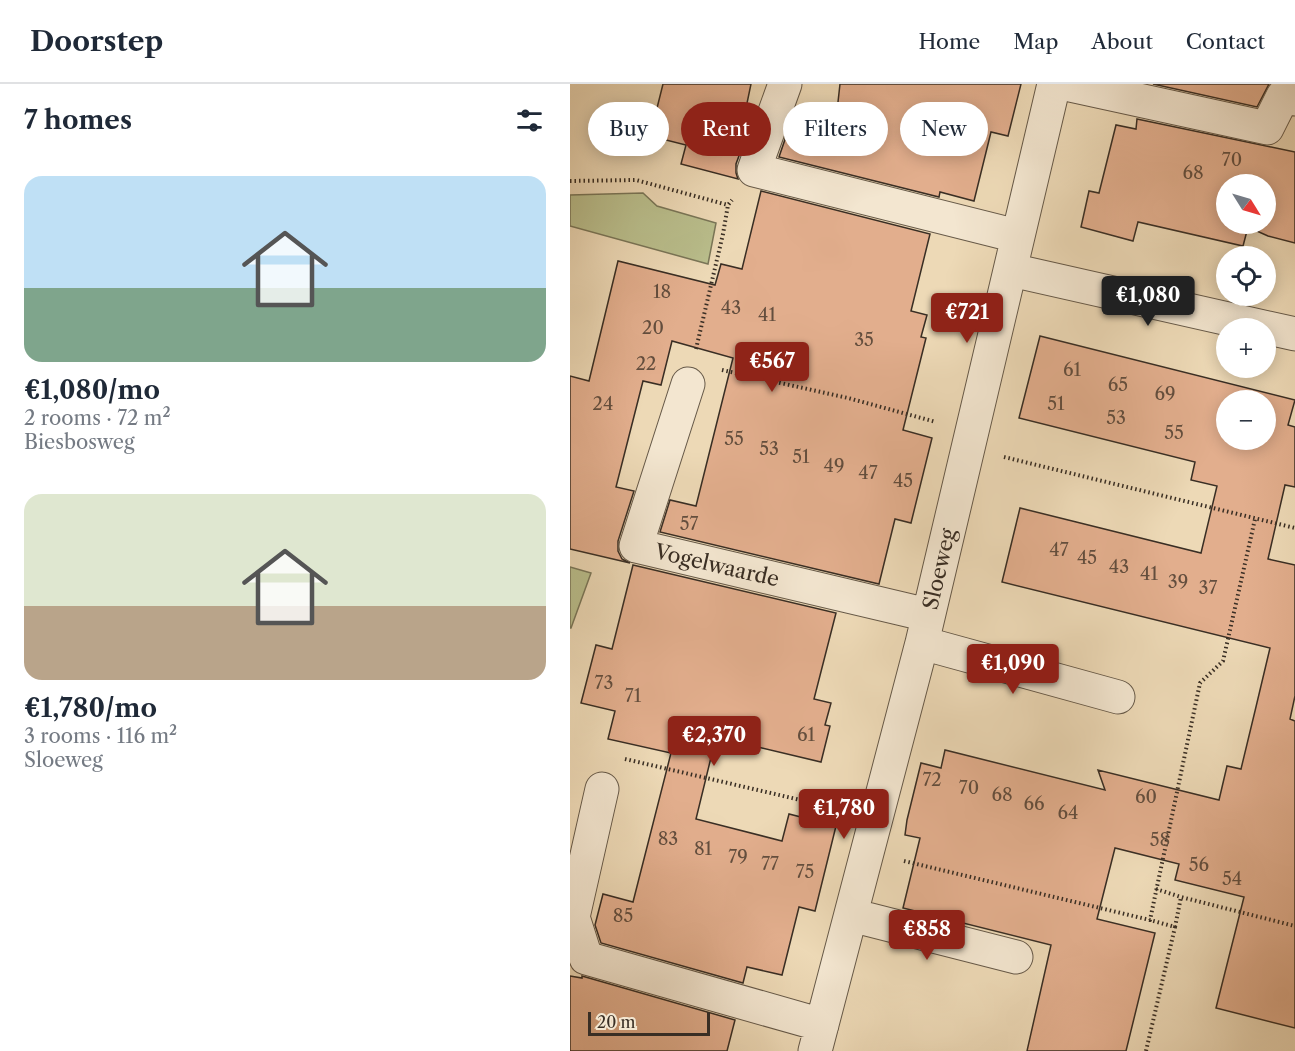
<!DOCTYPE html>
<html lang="en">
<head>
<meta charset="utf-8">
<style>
  :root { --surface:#fff; --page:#f2f2f3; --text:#1f2937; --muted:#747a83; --line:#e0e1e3; --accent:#8f2418 }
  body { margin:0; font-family:"Libre Caslon Text",serif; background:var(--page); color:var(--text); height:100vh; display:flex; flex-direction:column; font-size:22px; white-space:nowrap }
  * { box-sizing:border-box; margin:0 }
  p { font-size:20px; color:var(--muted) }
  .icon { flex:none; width:33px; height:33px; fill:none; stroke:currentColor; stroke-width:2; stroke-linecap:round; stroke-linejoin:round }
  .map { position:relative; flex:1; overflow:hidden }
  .details { display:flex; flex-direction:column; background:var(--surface); width:570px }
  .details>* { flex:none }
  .top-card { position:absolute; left:18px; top:18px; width:570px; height:54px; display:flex; gap:12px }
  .needle { width:39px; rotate:127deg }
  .tools { position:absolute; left:646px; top:90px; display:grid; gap:12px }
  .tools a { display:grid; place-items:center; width:60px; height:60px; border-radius:50%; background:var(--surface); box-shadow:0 3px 15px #0003; font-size:30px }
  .scale { position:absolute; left:18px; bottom:15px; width:122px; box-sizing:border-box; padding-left:6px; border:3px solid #392e24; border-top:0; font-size:16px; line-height:21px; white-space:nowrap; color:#392e24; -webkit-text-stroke:4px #f3e6d0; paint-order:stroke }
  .price { position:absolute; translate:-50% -51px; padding:0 14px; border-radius:6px; background:var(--accent); color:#fff; font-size:20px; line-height:39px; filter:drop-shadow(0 2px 3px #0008) }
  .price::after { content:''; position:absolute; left:50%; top:36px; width:18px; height:14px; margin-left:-9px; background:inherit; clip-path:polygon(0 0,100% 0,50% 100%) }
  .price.active { background:#222; color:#fff }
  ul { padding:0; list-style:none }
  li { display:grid; align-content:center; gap:12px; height:318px; padding:0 24px }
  li span { display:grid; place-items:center; height:186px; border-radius:18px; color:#555 }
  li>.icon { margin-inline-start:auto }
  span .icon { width:108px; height:108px; fill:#fffc; stroke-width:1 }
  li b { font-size:26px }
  h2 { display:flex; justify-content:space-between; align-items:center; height:72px; padding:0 24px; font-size:26px }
  .tag { padding:0 21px; border-radius:27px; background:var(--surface); box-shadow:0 3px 15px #0003; font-size:21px; line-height:54px }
  .tag.active { background:var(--accent); color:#fff }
  header { display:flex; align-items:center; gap:36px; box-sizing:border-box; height:84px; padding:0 30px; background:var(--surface); border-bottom:2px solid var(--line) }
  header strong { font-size:28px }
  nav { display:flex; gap:33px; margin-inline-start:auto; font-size:21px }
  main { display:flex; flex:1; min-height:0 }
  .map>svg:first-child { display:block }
  .green { fill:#babf8d; stroke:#7a7658; stroke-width:1.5 }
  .building { fill:#e2ae8d; stroke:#392e24; stroke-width:1.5; fill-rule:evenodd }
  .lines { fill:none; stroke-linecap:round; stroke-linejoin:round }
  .minor-casing { stroke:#665948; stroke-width:35 }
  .path { stroke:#392e24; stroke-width:4; stroke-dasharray:1.5 3; stroke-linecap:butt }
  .minor { stroke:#f3e6d0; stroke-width:33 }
  .labels { text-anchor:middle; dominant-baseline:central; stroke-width:5; stroke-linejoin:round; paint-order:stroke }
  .number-label { font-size:18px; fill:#634e3e }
  .street-label { font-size:21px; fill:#392e24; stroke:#f3e6d0 }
</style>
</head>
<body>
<header>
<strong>Doorstep</strong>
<nav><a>Home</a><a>Map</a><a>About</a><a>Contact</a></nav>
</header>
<main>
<section class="details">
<h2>7 homes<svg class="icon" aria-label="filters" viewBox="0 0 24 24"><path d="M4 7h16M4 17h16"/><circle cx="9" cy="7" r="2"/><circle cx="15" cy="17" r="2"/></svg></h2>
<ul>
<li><span style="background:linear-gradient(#bfe0f5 60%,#7fa58c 0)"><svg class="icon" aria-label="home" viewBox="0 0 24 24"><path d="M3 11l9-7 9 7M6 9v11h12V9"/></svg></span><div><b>€1,080/mo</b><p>2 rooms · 72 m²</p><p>Biesbosweg</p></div></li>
<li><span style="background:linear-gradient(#dfe7d0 60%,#b9a48a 0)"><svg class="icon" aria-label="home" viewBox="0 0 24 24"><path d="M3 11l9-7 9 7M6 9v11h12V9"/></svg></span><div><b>€1,780/mo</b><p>3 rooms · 116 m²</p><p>Sloeweg</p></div></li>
</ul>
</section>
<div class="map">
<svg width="725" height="967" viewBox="0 0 725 967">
  <rect width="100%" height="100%" fill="#edd9b6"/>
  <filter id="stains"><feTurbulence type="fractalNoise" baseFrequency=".00333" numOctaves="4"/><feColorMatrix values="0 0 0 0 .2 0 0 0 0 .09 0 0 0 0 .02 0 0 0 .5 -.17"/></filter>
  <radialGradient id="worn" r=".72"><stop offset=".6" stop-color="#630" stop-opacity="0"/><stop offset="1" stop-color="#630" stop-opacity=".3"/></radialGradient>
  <!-- green -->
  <path class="green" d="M73,109L87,122L146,139L138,180L0,142V111Z
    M0,483L21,489L1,544H0Z"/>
  <!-- building -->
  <path class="building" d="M93,0H181L176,24L186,26L166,80V89L168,95L111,80L116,61L80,52Z
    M270,0H451L438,52L421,48L404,117L370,108L369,113L209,73L222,35L265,45Z
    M583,0H699L687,23Z
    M567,35L725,68V159L698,152L678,143L673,162L568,138L563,157L511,143L519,107L529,109L546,41L566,45ZM657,100H696V140H657Z
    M191,107L360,150L341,227L357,231L351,253L356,254L333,346L362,354L341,439L325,435L309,500L90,448L100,416L126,422L163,274L102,257L91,301L73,297L46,403L64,407L48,457V467L52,475L60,479L0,465V292L19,297L48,177L145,201L151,180L172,185Z
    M470,252L725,316L718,341L725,343V403L715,401L698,475L725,481V612L720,635L725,637V944L646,924L674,813L605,796L609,780L545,764L527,835L585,849L556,967H457L481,861L333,824L350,754L335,751L337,736L351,679L371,684L375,666L535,706L528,686L649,716L657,682L671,685L685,627L700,564L432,498L450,424L631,469L647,402L621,396L625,378L449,334ZM657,316H696V356H657Z
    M63,481L266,529L244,615L261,619L255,641L260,642L251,678L146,653L126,735L212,757L219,730L266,742L245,827L229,823L212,891L177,883L173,899L31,859L25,841L33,810L63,818L101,669L38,655L45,627L11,619L26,561L42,565Z
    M0,892L12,894V892L165,936L157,967H0Z"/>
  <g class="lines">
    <!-- minor casing -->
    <g class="minor-casing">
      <path id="minor" d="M215,0L184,86L447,152
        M495,0L697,44L713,12L725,15
        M441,186L725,250
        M118,300L66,462L358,531
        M352,559L548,613
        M32,705L3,833L16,874L252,941
        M281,831L446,873
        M245,967L352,559L484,0"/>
    </g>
    <!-- path -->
    <path class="path" d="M0,97L66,96L158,121
      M126,265L153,150L158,121L162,116
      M152,286L278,314L366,338
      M434,373L725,444
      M55,675L269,725
      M334,777L580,836L630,599L653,577L685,435
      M586,805L611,813
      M605,843L611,813L725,842
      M576,967L605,843L580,836"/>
    <!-- minor -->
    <use href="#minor" class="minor"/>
  </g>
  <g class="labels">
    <!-- number labels -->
    <g class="number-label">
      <text x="662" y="76">70</text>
      <text x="623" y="89">68</text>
      <text x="92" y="208">18</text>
      <text x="161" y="224">43</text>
      <text x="197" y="231">41</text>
      <text x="83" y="244">20</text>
      <text x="294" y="256">35</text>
      <text x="76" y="280">22</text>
      <text x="502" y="286">61</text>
      <text x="548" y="301">65</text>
      <text x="595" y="310">69</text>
      <text x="33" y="320">24</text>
      <text x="486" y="320">51</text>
      <text x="546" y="334">53</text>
      <text x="604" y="349">55</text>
      <text x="164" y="355">55</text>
      <text x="199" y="365">53</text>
      <text x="231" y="373">51</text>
      <text x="264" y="382">49</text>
      <text x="298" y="389">47</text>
      <text x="333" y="397">45</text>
      <text x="119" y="440">57</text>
      <text x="489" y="466">47</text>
      <text x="517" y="474">45</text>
      <text x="549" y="483">43</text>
      <text x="579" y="490">41</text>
      <text x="608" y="498">39</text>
      <text x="638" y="504">37</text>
      <text x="34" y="599">73</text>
      <text x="63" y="612">71</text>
      <text x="236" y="651">61</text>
      <text x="362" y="696">72</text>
      <text x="399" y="704">70</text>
      <text x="432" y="711">68</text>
      <text x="576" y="713">60</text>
      <text x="464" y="720">66</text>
      <text x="498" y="729">64</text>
      <text x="98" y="755">83</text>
      <text x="590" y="756">58</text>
      <text x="133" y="765">81</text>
      <text x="168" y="773">79</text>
      <text x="200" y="780">77</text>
      <text x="629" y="781">56</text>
      <text x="235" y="788">75</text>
      <text x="662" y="795">54</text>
      <text x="53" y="832">85</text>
    </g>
    <!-- street labels -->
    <g class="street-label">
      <text transform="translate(147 481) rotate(13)">Vogelwaarde</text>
      <text transform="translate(369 485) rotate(-77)">Sloeweg</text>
    </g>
  </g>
  <rect width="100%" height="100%" filter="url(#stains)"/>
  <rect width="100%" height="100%" fill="url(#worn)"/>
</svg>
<div class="tools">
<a><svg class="needle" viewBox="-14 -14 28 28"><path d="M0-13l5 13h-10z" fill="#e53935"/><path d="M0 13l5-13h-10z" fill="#747a83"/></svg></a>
<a><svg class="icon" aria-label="locate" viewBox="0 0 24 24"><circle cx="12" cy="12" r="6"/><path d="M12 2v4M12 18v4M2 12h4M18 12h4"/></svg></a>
<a>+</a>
<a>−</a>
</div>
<div class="scale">20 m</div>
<b class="price active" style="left:578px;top:243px">€1,080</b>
<b class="price" style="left:397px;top:260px">€721</b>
<b class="price" style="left:202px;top:309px">€567</b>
<b class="price" style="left:443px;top:611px">€1,090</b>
<b class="price" style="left:144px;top:683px">€2,370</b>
<b class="price" style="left:274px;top:756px">€1,780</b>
<b class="price" style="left:357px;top:877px">€858</b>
<div class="top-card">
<a class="tag">Buy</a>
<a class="tag active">Rent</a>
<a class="tag">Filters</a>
<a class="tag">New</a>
</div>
</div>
</main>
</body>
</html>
